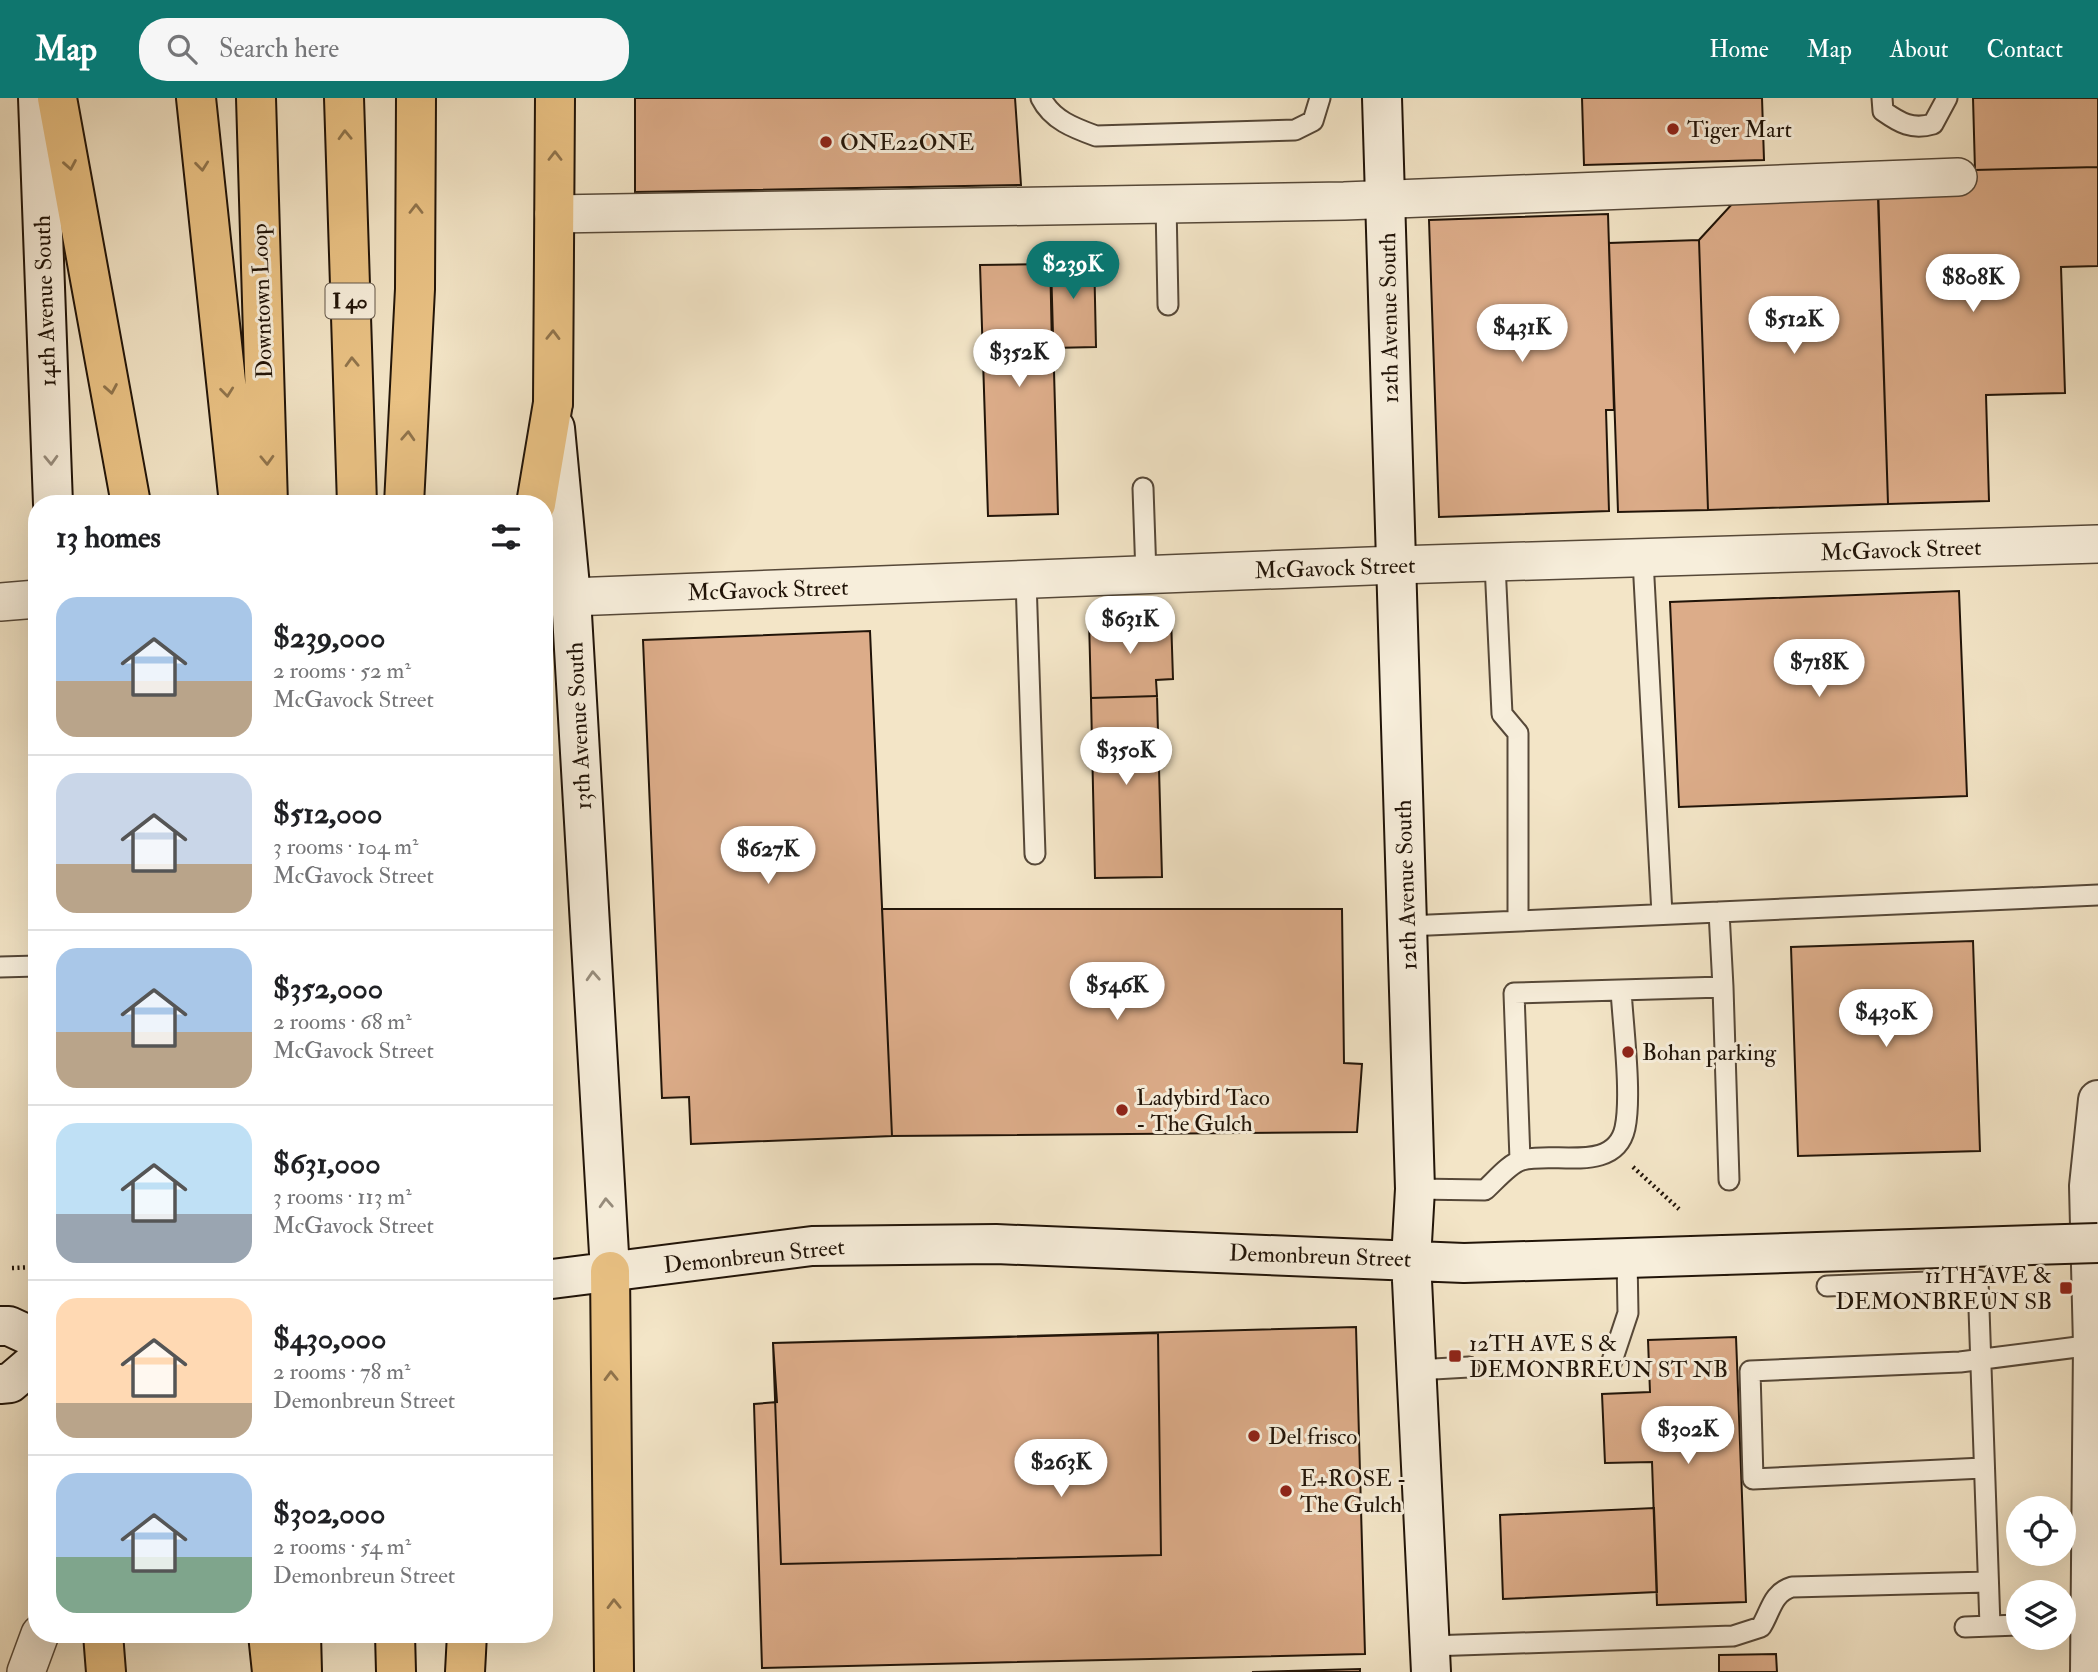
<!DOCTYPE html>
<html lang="en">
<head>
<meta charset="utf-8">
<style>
  :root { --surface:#fff; --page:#f6f6f6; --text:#202124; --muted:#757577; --line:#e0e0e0; --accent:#0f766e }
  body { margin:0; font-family:"IM FELL Double Pica",serif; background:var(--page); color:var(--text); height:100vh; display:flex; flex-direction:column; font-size:26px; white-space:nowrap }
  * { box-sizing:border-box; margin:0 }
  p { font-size:23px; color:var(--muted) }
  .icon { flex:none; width:38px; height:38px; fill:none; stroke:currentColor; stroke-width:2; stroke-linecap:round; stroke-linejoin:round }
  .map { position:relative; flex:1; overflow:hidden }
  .panel { position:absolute; left:28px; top:397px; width:525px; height:1148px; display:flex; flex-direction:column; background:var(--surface); border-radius:28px; box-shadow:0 7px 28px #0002 }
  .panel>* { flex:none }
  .tools { position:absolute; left:2006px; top:1398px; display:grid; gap:14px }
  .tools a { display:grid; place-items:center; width:70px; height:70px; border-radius:50%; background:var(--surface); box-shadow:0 7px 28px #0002; font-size:35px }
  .price { position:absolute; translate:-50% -60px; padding:0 16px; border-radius:24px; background:#fff; color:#222; font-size:23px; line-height:46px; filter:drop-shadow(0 2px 4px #0008) }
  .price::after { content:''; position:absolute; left:50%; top:42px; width:21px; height:16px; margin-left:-10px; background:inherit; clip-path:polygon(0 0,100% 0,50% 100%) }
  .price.current { background:var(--accent); color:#fff }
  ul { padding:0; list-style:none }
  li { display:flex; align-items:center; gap:21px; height:175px; padding:0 28px }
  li+li { border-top:2px solid var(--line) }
  li span { display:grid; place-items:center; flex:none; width:196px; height:140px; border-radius:21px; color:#555 }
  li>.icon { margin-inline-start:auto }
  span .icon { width:84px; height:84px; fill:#fffc; stroke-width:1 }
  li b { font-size:30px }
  h2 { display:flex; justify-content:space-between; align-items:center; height:84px; padding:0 28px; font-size:30px }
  header { display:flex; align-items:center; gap:42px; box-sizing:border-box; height:98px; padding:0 35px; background:var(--accent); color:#fff }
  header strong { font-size:33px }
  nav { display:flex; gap:38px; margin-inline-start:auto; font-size:24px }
  .search { width:490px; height:63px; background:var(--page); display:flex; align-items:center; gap:18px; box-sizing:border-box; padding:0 24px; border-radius:28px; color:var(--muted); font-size:26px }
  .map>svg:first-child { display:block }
  .building { fill:#dcac89; stroke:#211408; stroke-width:2 }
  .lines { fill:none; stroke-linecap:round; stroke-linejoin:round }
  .service-casing { stroke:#564838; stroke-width:23 }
  .minor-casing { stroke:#564838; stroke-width:40 }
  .tertiary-casing { stroke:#564838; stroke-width:42 }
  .secondary-casing { stroke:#211408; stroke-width:42 }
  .primary-casing { stroke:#211408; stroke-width:42 }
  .motorway-casing { stroke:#211408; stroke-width:42 }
  .path { stroke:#211408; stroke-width:4.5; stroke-dasharray:2 3.5; stroke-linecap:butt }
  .service { stroke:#f7eedb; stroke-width:19 }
  .minor { stroke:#f7eedb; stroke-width:37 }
  .tertiary { stroke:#f7eedb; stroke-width:38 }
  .secondary { stroke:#f7eedb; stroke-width:38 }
  .primary { stroke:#eac284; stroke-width:38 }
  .motorway { stroke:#eac284; stroke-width:38 }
  .secondary-bridge-casing { stroke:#211408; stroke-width:42; stroke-linecap:butt }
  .secondary-bridge { stroke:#f7eedb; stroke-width:38 }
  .oneway { stroke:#90744c }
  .oneway2 { stroke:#978c7c }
  .poi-dot { fill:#8f2418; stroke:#f7eedb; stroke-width:2.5 }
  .labels { text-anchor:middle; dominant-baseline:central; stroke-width:6; stroke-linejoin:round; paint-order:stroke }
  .shield { fill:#f7eedb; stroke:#615547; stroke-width:2 }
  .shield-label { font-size:21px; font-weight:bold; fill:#211408 }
  .poi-label { font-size:23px; fill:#211408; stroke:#f7eedb; text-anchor:start }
  .street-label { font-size:23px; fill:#211408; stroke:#f7eedb }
</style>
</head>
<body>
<header>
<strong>Map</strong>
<div class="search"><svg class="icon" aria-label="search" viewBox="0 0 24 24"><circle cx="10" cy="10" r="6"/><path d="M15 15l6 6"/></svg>Search here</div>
<nav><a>Home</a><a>Map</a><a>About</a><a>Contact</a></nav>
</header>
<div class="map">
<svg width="2098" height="1574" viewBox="0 0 2098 1574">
  <rect width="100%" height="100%" fill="#f3e5c7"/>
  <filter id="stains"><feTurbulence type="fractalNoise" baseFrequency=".00286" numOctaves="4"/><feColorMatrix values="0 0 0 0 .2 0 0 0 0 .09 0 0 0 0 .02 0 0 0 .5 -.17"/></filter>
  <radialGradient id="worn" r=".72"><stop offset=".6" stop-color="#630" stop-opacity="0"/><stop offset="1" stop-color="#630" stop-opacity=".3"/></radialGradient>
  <!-- building -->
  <path class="building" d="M635,0H1015L1021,87L635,94Z
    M1582,0H1762L1764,62L1584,67Z
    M1973,0H2098V69L1975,72Z
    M2098,69V168L2061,169L2065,295L1986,297L1989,403L1888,406L1878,88L1975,85V72Z
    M1878,100L1888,406L1708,412L1699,142L1733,105Z
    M1608,116L1614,312H1606L1609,413L1439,419L1429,122Z
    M1699,142L1708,412L1618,414L1609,145Z
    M1094,155L1096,249L1052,250L1050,156Z
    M1051,166L1058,416L988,418L980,167Z
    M1959,493L1967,698L1679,709L1670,504Z
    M1171,519L1173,581L1156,582L1157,598L1091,600L1089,521Z
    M870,533L892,1038L691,1046L689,999L662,1000L643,542Z
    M1157,598L1162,779L1095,780L1091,600Z
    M882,811H1342L1344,965L1362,966L1357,1034L892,1038Z
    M1973,843L1980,1053L1798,1058L1791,849Z
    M1356,1229L1365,1556L762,1570L754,1306L777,1304L773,1245Z
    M1158,1235L1161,1457L781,1466L773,1245Z
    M1736,1239L1746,1504L1657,1507L1652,1364L1605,1365L1602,1296L1650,1294L1648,1242Z
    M1654,1410L1657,1494L1503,1501L1500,1417Z
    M1776,1556L1777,1574H1719V1557Z
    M1360,1571V1574H1252Z"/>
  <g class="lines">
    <!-- service casing -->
    <g class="service-casing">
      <path id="service" d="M1041,0C1052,22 1074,30 1096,38L1295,32L1313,23L1320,0
        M1882,0L1883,13C1900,25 1912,32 1933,26L1947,0
        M1166,106L1168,207
        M1143,390L1146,477
        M1643,462L1662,816
        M1495,466L1502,616L1518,635V823
        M1026,482L1035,756
        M1407,828L2098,797
        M0,869L37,868
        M1723,889L1729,1082
        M1520,1062L1514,895L1723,889L1719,814
        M1415,1091L1485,1092C1495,1083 1510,1065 1522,1062C1554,1053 1615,1076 1625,1030C1632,997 1623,928 1621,892
        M1827,1188L1978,1182L1990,1528
        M1612,1263L1628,1215L1627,1160
        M1416,1272L1469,1269
        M1983,1370L1753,1381L1750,1273L1960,1264L2093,1247
        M2063,1526H2089
        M1965,1529L2018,1527
        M1430,1548L1733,1538L1761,1529C1771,1513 1772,1495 1792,1489L1988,1484"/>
    </g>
    <!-- minor casing -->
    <g class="minor-casing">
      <path id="minor" d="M554,116L1344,103L1958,79
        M571,499L1396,467L2098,446
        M0,504L37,501
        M26,1574L40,1536"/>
    </g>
    <!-- tertiary casing -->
    <g class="tertiary-casing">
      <path id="tertiary" d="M2090,1574L2093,1247L2089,1088L2098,1002"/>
    </g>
    <!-- secondary casing -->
    <g class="secondary-casing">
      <path id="secondary" d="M38,0L53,406
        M1382,0L1415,1091L1411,1162L1431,1574
        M555,330L571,499L610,1173
        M544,1182L812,1148L996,1146L1464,1165L1723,1157
        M0,1228H9L37,1241
        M0,1286L10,1285L37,1262"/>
    </g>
    <!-- primary casing -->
    <g class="primary-casing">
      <path id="primary" d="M553,305L555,0"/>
    </g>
    <!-- motorway casing -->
    <g class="motorway-casing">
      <path id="motorway" d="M57,0L131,406
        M196,0L239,406
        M256,0L268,406
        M344,0L357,406
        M404,406L415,191L416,0
        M536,406L553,305
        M610,1173L614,1574
        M103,1536L106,1574
        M268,1536L272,1574
        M301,1536L302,1574
        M395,1536L396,1574
        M465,1574L467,1536"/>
    </g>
    <!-- path -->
    <path class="path" d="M1633,1069L1679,1111
      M12,1170L37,1169"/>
    <!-- service -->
    <use href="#service" class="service"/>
    <!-- minor -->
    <use href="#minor" class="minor"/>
    <!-- tertiary -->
    <use href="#tertiary" class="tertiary"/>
    <!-- secondary -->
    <use href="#secondary" class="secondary"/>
    <!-- primary -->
    <use href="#primary" class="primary"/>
    <!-- motorway -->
    <use href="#motorway" class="motorway"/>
    <!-- secondary-bridge casing -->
    <g class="secondary-bridge-casing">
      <path id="secondary-bridge" d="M1723,1157L2098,1145"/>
    </g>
    <!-- secondary-bridge -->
    <use href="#secondary-bridge" class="secondary-bridge"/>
  </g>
  <!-- one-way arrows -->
  <defs><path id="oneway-chevron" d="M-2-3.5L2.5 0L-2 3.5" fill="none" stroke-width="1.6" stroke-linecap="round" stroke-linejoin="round" transform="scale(1.75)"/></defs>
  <g class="oneway">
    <use href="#oneway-chevron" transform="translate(345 37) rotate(-92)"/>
    <use href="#oneway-chevron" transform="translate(555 58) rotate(-90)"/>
    <use href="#oneway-chevron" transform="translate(70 67) rotate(80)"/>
    <use href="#oneway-chevron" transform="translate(202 68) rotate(84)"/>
    <use href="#oneway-chevron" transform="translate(416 111) rotate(-90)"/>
    <use href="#oneway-chevron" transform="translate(553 237) rotate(-89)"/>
    <use href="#oneway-chevron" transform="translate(352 264) rotate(-92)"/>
    <use href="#oneway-chevron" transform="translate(111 291) rotate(80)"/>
    <use href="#oneway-chevron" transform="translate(227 294) rotate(84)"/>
    <use href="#oneway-chevron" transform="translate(408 338) rotate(-87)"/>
    <use href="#oneway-chevron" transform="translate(267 362) rotate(88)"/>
    <use href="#oneway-chevron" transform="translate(611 1278) rotate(-91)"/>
    <use href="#oneway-chevron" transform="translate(614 1506) rotate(-91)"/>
  </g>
  <g class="oneway2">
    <use href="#oneway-chevron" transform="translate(51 362) rotate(88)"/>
    <use href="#oneway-chevron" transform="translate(593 878) rotate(-93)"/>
    <use href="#oneway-chevron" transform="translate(606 1105) rotate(-93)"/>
  </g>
  <!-- markers -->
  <g class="poi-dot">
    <circle cx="1673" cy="31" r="7"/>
    <circle cx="826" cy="44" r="7"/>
    <circle cx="1628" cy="954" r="7"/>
    <circle cx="1122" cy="1012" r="7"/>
    <rect x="2059" y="1183" width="14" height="14" rx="3.5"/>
    <rect x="1448" y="1251" width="14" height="14" rx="3.5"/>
    <circle cx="1254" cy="1338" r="7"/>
    <circle cx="1286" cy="1393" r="7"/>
  </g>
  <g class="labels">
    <!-- shield labels -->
    <rect class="shield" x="325.5" y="185.5" width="49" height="35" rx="5"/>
    <g class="shield-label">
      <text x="350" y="203">I 40</text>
    </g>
    <!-- poi labels -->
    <g class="poi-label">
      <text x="1687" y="31">Tiger Mart</text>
      <text x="840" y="44">ONE22ONE</text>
      <text x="1642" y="954">Bohan parking</text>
      <text x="1136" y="999">Ladybird Taco<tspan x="1136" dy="26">- The Gulch</tspan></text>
      <text x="2052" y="1177" text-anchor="end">11TH AVE &amp;<tspan x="2052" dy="26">DEMONBREUN SB</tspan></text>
      <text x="1469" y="1245">12TH AVE S &amp;<tspan x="1469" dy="26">DEMONBREUN ST NB</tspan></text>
      <text x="1268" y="1338">Del frisco</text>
      <text x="1300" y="1380">E+ROSE -<tspan x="1300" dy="26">The Gulch</tspan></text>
    </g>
    <!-- street labels -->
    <g class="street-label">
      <text transform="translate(45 203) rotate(-92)">14th Avenue South</text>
      <text transform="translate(262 203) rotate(-92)">Downtown Loop</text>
      <text transform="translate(1389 220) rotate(-91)">12th Avenue South</text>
      <text transform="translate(1901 452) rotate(-2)">McGavock Street</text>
      <text transform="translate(1335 470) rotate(-2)">McGavock Street</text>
      <text transform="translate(768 492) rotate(-2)">McGavock Street</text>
      <text transform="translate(579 628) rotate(-93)">13th Avenue South</text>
      <text transform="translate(1406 787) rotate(-92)">12th Avenue South</text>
      <text transform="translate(754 1158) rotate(-6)">Demonbreun Street</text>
      <text transform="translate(1320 1158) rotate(2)">Demonbreun Street</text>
    </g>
  </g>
  <rect width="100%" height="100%" filter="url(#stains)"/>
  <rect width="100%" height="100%" fill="url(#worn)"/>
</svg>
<div class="tools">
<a><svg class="icon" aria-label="locate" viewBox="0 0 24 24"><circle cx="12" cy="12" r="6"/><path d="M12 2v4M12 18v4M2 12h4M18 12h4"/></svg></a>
<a><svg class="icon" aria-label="layers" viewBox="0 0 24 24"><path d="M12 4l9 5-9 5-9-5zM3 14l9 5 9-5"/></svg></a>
</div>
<b class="price current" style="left:1073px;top:203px">$239K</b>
<b class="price" style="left:1973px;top:216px">$808K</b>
<b class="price" style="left:1794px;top:258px">$512K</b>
<b class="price" style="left:1522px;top:266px">$431K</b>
<b class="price" style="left:1019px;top:291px">$352K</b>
<b class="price" style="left:1130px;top:558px">$631K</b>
<b class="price" style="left:1819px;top:601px">$718K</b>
<b class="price" style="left:1126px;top:689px">$350K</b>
<b class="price" style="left:768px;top:788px">$627K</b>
<b class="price" style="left:1117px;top:924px">$546K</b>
<b class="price" style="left:1886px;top:951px">$430K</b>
<b class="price" style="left:1688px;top:1368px">$302K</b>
<b class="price" style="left:1061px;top:1401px">$263K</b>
<section class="panel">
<h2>13 homes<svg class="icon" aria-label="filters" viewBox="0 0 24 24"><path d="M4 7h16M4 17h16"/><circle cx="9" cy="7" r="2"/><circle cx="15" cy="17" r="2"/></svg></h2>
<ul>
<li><span style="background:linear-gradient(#a9c7e8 60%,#b9a48a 0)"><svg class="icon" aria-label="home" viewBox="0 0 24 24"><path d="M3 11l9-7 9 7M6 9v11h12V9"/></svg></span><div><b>$239,000</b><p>2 rooms · 52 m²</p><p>McGavock Street</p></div></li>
<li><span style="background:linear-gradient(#c9d6e8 65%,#b9a48a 0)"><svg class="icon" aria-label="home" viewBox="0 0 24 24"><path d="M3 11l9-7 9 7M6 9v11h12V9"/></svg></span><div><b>$512,000</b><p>3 rooms · 104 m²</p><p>McGavock Street</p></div></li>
<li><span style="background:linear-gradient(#a9c7e8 60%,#b9a48a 0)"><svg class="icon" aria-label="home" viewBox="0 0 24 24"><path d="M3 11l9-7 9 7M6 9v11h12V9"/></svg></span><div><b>$352,000</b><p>2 rooms · 68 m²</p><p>McGavock Street</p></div></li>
<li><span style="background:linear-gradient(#bfe0f5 65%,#9aa5b1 0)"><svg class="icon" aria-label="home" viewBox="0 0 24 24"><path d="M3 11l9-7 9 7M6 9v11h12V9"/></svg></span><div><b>$631,000</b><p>3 rooms · 113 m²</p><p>McGavock Street</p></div></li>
<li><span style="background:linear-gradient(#ffd9b3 75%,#b9a48a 0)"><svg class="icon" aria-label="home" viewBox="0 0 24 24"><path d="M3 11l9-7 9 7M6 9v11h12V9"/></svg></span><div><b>$430,000</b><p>2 rooms · 78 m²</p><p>Demonbreun Street</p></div></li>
<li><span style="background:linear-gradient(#a9c7e8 60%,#7fa58c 0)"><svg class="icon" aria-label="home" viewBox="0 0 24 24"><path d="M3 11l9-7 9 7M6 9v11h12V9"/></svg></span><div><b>$302,000</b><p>2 rooms · 54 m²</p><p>Demonbreun Street</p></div></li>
</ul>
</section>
</div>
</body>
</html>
